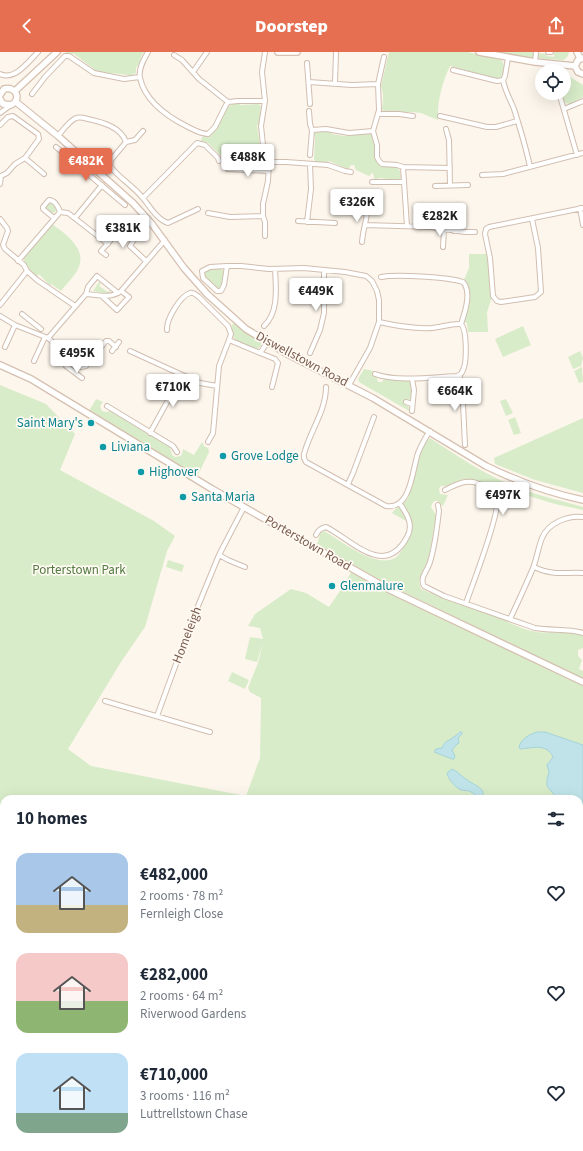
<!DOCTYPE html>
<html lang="en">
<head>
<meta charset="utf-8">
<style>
  :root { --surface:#fff; --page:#f2f2f3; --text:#1f2937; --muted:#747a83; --accent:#e76f51 }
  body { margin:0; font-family:"Source Sans 3",sans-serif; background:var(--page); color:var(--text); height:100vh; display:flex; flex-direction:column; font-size:15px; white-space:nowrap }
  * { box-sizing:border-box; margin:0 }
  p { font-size:13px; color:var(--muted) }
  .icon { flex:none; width:22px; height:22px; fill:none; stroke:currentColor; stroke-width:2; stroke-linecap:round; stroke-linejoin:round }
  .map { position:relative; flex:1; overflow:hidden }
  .sheet { position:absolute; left:0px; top:743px; width:583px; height:356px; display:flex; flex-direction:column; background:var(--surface); border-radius:12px 12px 0 0; box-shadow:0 4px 16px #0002 }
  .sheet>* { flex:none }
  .tools { position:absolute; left:535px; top:12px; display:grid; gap:8px }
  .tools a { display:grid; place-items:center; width:36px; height:36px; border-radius:50%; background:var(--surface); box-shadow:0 4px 16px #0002; font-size:20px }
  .price { position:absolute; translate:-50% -34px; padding:0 9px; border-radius:4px; background:#fff; color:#222; font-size:13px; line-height:26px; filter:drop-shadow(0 1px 2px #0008) }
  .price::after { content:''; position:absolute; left:50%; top:24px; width:12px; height:9px; margin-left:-6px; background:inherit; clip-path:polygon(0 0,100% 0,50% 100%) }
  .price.active { background:var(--accent); color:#fff }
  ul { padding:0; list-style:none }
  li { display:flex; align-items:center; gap:12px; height:100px; padding:0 16px }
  li span { display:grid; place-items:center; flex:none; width:112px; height:80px; border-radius:12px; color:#555 }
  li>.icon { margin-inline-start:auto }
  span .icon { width:48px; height:48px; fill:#fffc; stroke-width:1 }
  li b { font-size:17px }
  h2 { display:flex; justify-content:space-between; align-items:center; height:48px; padding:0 16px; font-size:17px }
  header { display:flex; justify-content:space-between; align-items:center; height:52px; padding:0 16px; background:var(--accent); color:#fff; font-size:18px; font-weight:800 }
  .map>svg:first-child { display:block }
  .green { fill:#d8ecc9 }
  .water { fill:#bfe3e8; stroke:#a5d3da }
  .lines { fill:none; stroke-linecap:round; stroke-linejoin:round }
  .stream { stroke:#a5d3da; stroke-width:1.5 }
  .street-casing { stroke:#d1beb0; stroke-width:6 }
  .secondary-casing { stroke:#d6c0b0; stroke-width:8 }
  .street { stroke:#fff; stroke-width:4 }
  .secondary { stroke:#fff; stroke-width:5.5 }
  .culture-dot { fill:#0f9aa8; stroke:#fffaf3; stroke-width:1.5 }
  .labels { text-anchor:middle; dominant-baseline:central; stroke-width:3.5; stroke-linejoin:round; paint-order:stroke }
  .street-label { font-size:13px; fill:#7a5c4d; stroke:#fffaf3 }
  .culture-label { font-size:13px; fill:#0d838f; stroke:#fffaf3; text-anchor:start }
  .park-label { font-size:13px; fill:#537a41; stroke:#fffaf3 }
</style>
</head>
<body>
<header><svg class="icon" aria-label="back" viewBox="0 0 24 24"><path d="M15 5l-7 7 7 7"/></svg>Doorstep<svg class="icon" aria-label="share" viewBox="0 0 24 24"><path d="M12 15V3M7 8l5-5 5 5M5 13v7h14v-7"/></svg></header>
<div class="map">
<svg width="583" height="1099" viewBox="0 0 583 1099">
  <rect width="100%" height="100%" fill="#fdf6ec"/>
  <!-- green -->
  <path class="green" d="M66,0H146H144C140,5 140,12 136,16V21L128,25V23L112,21L110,23L94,19V17L74,2H64Z
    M389,0H468L501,8C506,13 504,20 502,25L498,27L450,14C442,30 437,51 438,68L421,61L412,60H384L382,57C383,49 384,42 381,34Z
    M492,0H531L546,2L547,4L554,5V0H569L568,4L564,8L519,5Z
    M564,21L583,33V45L570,52L565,51L561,41H564Z
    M235,51H240V53L259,52L261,55L259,72L257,73L261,101L267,113L266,116L256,117L255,115L238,114L235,116L233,113V109L224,107L207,90L201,89L202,85H209V84C223,76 220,56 235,51Z
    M318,79H330L332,82L344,84L371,81C379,91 370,109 381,113C386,115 392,114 397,115L400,119L401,126L398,128L379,126L376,128L374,126L373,121L371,122L369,124L356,118L354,113H351L349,116L347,117L329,109L327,110L318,111L314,108L315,85L314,83L315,80Z
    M50,150L57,156V158L52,162L45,156Z
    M52,172C67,183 89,198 77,219C73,226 66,232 61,239L51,232L50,234L39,222L36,226L29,218L23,206Z
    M469,202H488L492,245L487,260L488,280H468L467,271L464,270C468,258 474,238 464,228L469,216Z
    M219,216L222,217C225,222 223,231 220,236L217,237L204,223V221L206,218Z
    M99,230L101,231L99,234L108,240L110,238V240L107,242L93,239Z
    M234,271L261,290V293L259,296L256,297L235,288C232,283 229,274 234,271Z
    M523,274L531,293L503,305L495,287Z
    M580,299L583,306L581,314L573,317L568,305Z
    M582,315L583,330L579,331L574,319Z
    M364,317L374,319L373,324L377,326L378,330H382L385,326L409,329C413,335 414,344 409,348H405L404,352L409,355V359L359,330L358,327Z
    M0,333L46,352L75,382L60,418L154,469L175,484L167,499L145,575L121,610L68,697L91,714L246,744L260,706L261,646L250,640L248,636L258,611L263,590L257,610L245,607L250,585L263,587L260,576L248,574L255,562L291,537L306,541L329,555L342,536L353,517L583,631V1005H579V747H4V959L0,958Z
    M96,347L103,350L100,354L102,359L106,360L110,359L170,395L172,403L175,405L181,404L182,402L183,397L194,403L202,390L204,394L208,396L209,400L197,425L89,359Z
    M506,347L513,361L506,364L500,349Z
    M515,365L521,381L514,383L508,368Z
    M583,366V441L535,428L495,412L494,406Z
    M430,386C460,406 490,426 524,438C543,445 563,449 583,455V458L555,452L516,440L493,438L478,429L471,427H463L447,434H441L439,437L440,442L448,443L443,454L438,449H434L432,452L431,455L436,463L429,505L419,530L421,537C443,547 465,553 488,561C504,567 520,578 537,580C552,582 569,577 583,584V596L578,598V604L582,608L579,617L583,619V627L387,532L317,492C320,487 318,481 324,479C340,488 376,517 395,506C400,503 403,496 406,490C409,485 412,479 413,473L392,461C396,455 403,453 408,446C414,429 415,398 430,386Z
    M168,508L184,513L182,520L166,515Z
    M232,620L249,628L245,637L228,629Z
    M583,1058V1083L582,1084L583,1091H579V1060Z
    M0,1080L4,1082V1095H56L72,1099H0Z"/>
  <!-- water -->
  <path class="water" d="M460,680H462V682L458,686L459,691L457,692L452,698L455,704L454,707H452L434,700L436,697L442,696C444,690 446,690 451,687C454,685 458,682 460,680Z
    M537,680H545L583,693V752L579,751V747H560L556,745L547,734V727L549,720L547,713L553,705C547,691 532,696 520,697L519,695C521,687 530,682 537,680Z
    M452,717C457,719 459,722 463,725C470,731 478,733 483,739V744L479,746C476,744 474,741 471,740C468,738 465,739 461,738C455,735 448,727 447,721Z
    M0,1039L4,1040V1062L0,1061Z
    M191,1095H286L324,1099H207Z"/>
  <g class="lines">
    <!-- stream -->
    <path class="stream" d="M114,1095L166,1099"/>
    <!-- street casing -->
    <g class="street-casing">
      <path id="street" d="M148,0C144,7 138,17 140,26C145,49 168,65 188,75C194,78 201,82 208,82L215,75L226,53L228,50
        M265,0L262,20L265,49L261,74L264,102L269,110
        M548,0H551
        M174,3L182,8L199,27L228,50
        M384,5L378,32L379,58L373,79L377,93V105L379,109L382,112L397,113L403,115L450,116
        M508,6L505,24L503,28C505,39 510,47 514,57C520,76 526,95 530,115
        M535,10L536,0
        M307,11L310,52
        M453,18L497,29L503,28
        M193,20L207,0
        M0,22C15,29 29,9 38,0
        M309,30L352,33L378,32
        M335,31L336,0
        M559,41L577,103
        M32,42L45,25L65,4H69L94,21L124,27L140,25
        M228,50L238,49H265
        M564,57L583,49
        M309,59L310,72L312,78L310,103
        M0,61L11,53
        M378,62H399L413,64
        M440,64L487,75H496L517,69
        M0,73L8,65L13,64L38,82L39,87L25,106
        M446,77L449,88L450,133
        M312,78L326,77L349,81L373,79
        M58,84C63,78 69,69 76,66C79,65 84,66 88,67C102,70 121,75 126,90L111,108L110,114C118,125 133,134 142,145C149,153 157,168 168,171L198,157
        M126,90L135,88L143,79
        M56,95L125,153
        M269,110H286L328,113L345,119L351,120
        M403,115L407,174
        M228,117L268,119
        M482,123L503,122L583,101
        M1,124L7,121L15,112L25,106L44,122
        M372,130H404
        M0,132L1,124
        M435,134L468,133
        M143,146L197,91L205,93L218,106L219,109
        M580,156L583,173
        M60,160L68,161L108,192
        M208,161L230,165L263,164
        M453,161L454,179
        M54,166L43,157V155L49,148C55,148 58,154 60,160
        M75,166L102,133
        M0,167L7,176L8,179L4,190L3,193L5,197L24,213L27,219L37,228L75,254
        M532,167L538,196L541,240L535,245L501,250L497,249L493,244L490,206L485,182L486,177L489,175L583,156
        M298,169L335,171
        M307,170L311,137L310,112
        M365,173L431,175L465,180H475
        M139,180L130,194L146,209
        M265,184V170L263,164V152L268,129L269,110
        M362,190C363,177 367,167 368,155
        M443,195L444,177
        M106,203L101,199L110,189
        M18,209L60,160
        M227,214H241L269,217L304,216L345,220L366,224L372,229L377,239L379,248V270L370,296L349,333
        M227,214L224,233L221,239H217L203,226L202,219L210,215Z
        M381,225C396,222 448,225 463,230C472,240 465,260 461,272
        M86,242L88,235L97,224L118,241
        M103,245L117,258L129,245L121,239
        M0,253L27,219
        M22,262L41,277
        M0,264L15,273L48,286L81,315L86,314L106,289H109L116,295
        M264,274C279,260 276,236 275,217
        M167,278C166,268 180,244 190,241C194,240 196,243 199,245L228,274L231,282L229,288
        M48,286L86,242C98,243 110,247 121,239L165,188
        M267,291L260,301L275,307L278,311L272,335
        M5,295L15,273
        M112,299L119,290
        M130,299L200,331L217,334
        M310,301L320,278L324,261V219
        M34,309L45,285
        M66,314L82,326
        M375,322C396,330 434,325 457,324C460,323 462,322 463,318C467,310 467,278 461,272C452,271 442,275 432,276C414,277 397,274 379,270
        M459,323L462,331L465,393
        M326,335C326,359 310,379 304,402C303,405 304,407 306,410L386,454C411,458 412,419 418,401C421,394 425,386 430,379
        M406,350L412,352
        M107,354L173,394L177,400
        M412,359L414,338L412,327
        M150,381L182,323
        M208,390L213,381L219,314L229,288L260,301
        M348,432L353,421L374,365
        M445,438C459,431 470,425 485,435C490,438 495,442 497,448C500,462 472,534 466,551
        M438,453L439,459C437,476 435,494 430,510C428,518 419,526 424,534L444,544L535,576C551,579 568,576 583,581
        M316,483C318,478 321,476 326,475C352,488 385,527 407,485C414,473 407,462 400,452
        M219,503L228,508L245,515
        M534,515C554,524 562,520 583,521
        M510,567C518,550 526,533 533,516C537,506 538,496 542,486C548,471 568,463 583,465
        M105,649L210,680
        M157,664L191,571L219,503L244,455
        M579,1057L583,1054"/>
    </g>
    <!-- secondary casing -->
    <g class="secondary-casing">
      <path id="secondary" d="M278,0H297
        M479,0L535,10L575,14
        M577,0L580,6
        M583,6L578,8L575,14L578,20L583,22
        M15,39L57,0
        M0,43L4,37C16,34 22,47 11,53L3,52L0,47
        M16,50L58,84L133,151L152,172L184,216L207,242L246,277L289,303L373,346L486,414C517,429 549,441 583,448
        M0,313L31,327L212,437L390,538L583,630
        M0,1006L4,1007
        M579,1094H583"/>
    </g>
    <!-- street -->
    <use href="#street" class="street"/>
    <!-- secondary -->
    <use href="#secondary" class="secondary"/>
  </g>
  <!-- markers -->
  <g class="culture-dot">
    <circle cx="91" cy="371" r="4"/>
    <circle cx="103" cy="395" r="4"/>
    <circle cx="223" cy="404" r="4"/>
    <circle cx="141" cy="420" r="4"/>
    <circle cx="183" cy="445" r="4"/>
    <circle cx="332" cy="534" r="4"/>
  </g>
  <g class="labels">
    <!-- street labels -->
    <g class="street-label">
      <text transform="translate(302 307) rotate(28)">Diswellstown Road</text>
      <text transform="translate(308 491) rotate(30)">Porterstown Road</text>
      <text transform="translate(187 583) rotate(-69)">Homeleigh</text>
    </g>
    <!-- culture labels -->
    <g class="culture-label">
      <text x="83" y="371" text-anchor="end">Saint Mary's</text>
      <text x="111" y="395">Liviana</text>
      <text x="231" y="404">Grove Lodge</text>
      <text x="149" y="420">Highover</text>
      <text x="191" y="445">Santa Maria</text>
      <text x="340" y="534">Glenmalure</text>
    </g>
    <!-- park labels -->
    <g class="park-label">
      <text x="79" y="518">Porterstown Park</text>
    </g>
  </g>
</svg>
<div class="tools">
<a><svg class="icon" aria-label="locate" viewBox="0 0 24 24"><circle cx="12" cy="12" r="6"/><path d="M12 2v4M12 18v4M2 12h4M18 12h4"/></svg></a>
</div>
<b class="price" style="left:248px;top:126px">€488K</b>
<b class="price active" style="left:86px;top:130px">€482K</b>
<b class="price" style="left:357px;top:171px">€326K</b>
<b class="price" style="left:440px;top:185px">€282K</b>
<b class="price" style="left:123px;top:197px">€381K</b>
<b class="price" style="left:316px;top:260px">€449K</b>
<b class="price" style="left:77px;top:322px">€495K</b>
<b class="price" style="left:173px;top:356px">€710K</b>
<b class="price" style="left:455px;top:360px">€664K</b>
<b class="price" style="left:503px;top:464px">€497K</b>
<section class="sheet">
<h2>10 homes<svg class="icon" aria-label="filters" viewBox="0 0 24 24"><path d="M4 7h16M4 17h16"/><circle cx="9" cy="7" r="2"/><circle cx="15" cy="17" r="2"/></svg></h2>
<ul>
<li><span style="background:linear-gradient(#a9c7e8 65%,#c2b280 0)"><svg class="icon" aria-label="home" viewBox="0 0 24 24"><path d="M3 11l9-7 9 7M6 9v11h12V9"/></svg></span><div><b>€482,000</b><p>2 rooms · 78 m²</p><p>Fernleigh Close</p></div><svg class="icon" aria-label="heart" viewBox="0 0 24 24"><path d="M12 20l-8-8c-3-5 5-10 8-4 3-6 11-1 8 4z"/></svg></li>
<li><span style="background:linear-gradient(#f6c9c9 60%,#8fb573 0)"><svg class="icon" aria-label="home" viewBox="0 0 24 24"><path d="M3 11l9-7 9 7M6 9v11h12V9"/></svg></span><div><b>€282,000</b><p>2 rooms · 64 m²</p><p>Riverwood Gardens</p></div><svg class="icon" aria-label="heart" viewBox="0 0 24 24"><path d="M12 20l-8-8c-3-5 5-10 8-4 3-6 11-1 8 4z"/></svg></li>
<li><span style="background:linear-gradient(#bfe0f5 75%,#7fa58c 0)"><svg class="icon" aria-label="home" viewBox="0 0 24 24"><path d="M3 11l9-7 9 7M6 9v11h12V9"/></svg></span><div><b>€710,000</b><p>3 rooms · 116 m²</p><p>Luttrellstown Chase</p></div><svg class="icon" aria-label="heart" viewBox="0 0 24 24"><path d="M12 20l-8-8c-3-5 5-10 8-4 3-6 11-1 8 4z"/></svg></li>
</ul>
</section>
</div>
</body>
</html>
